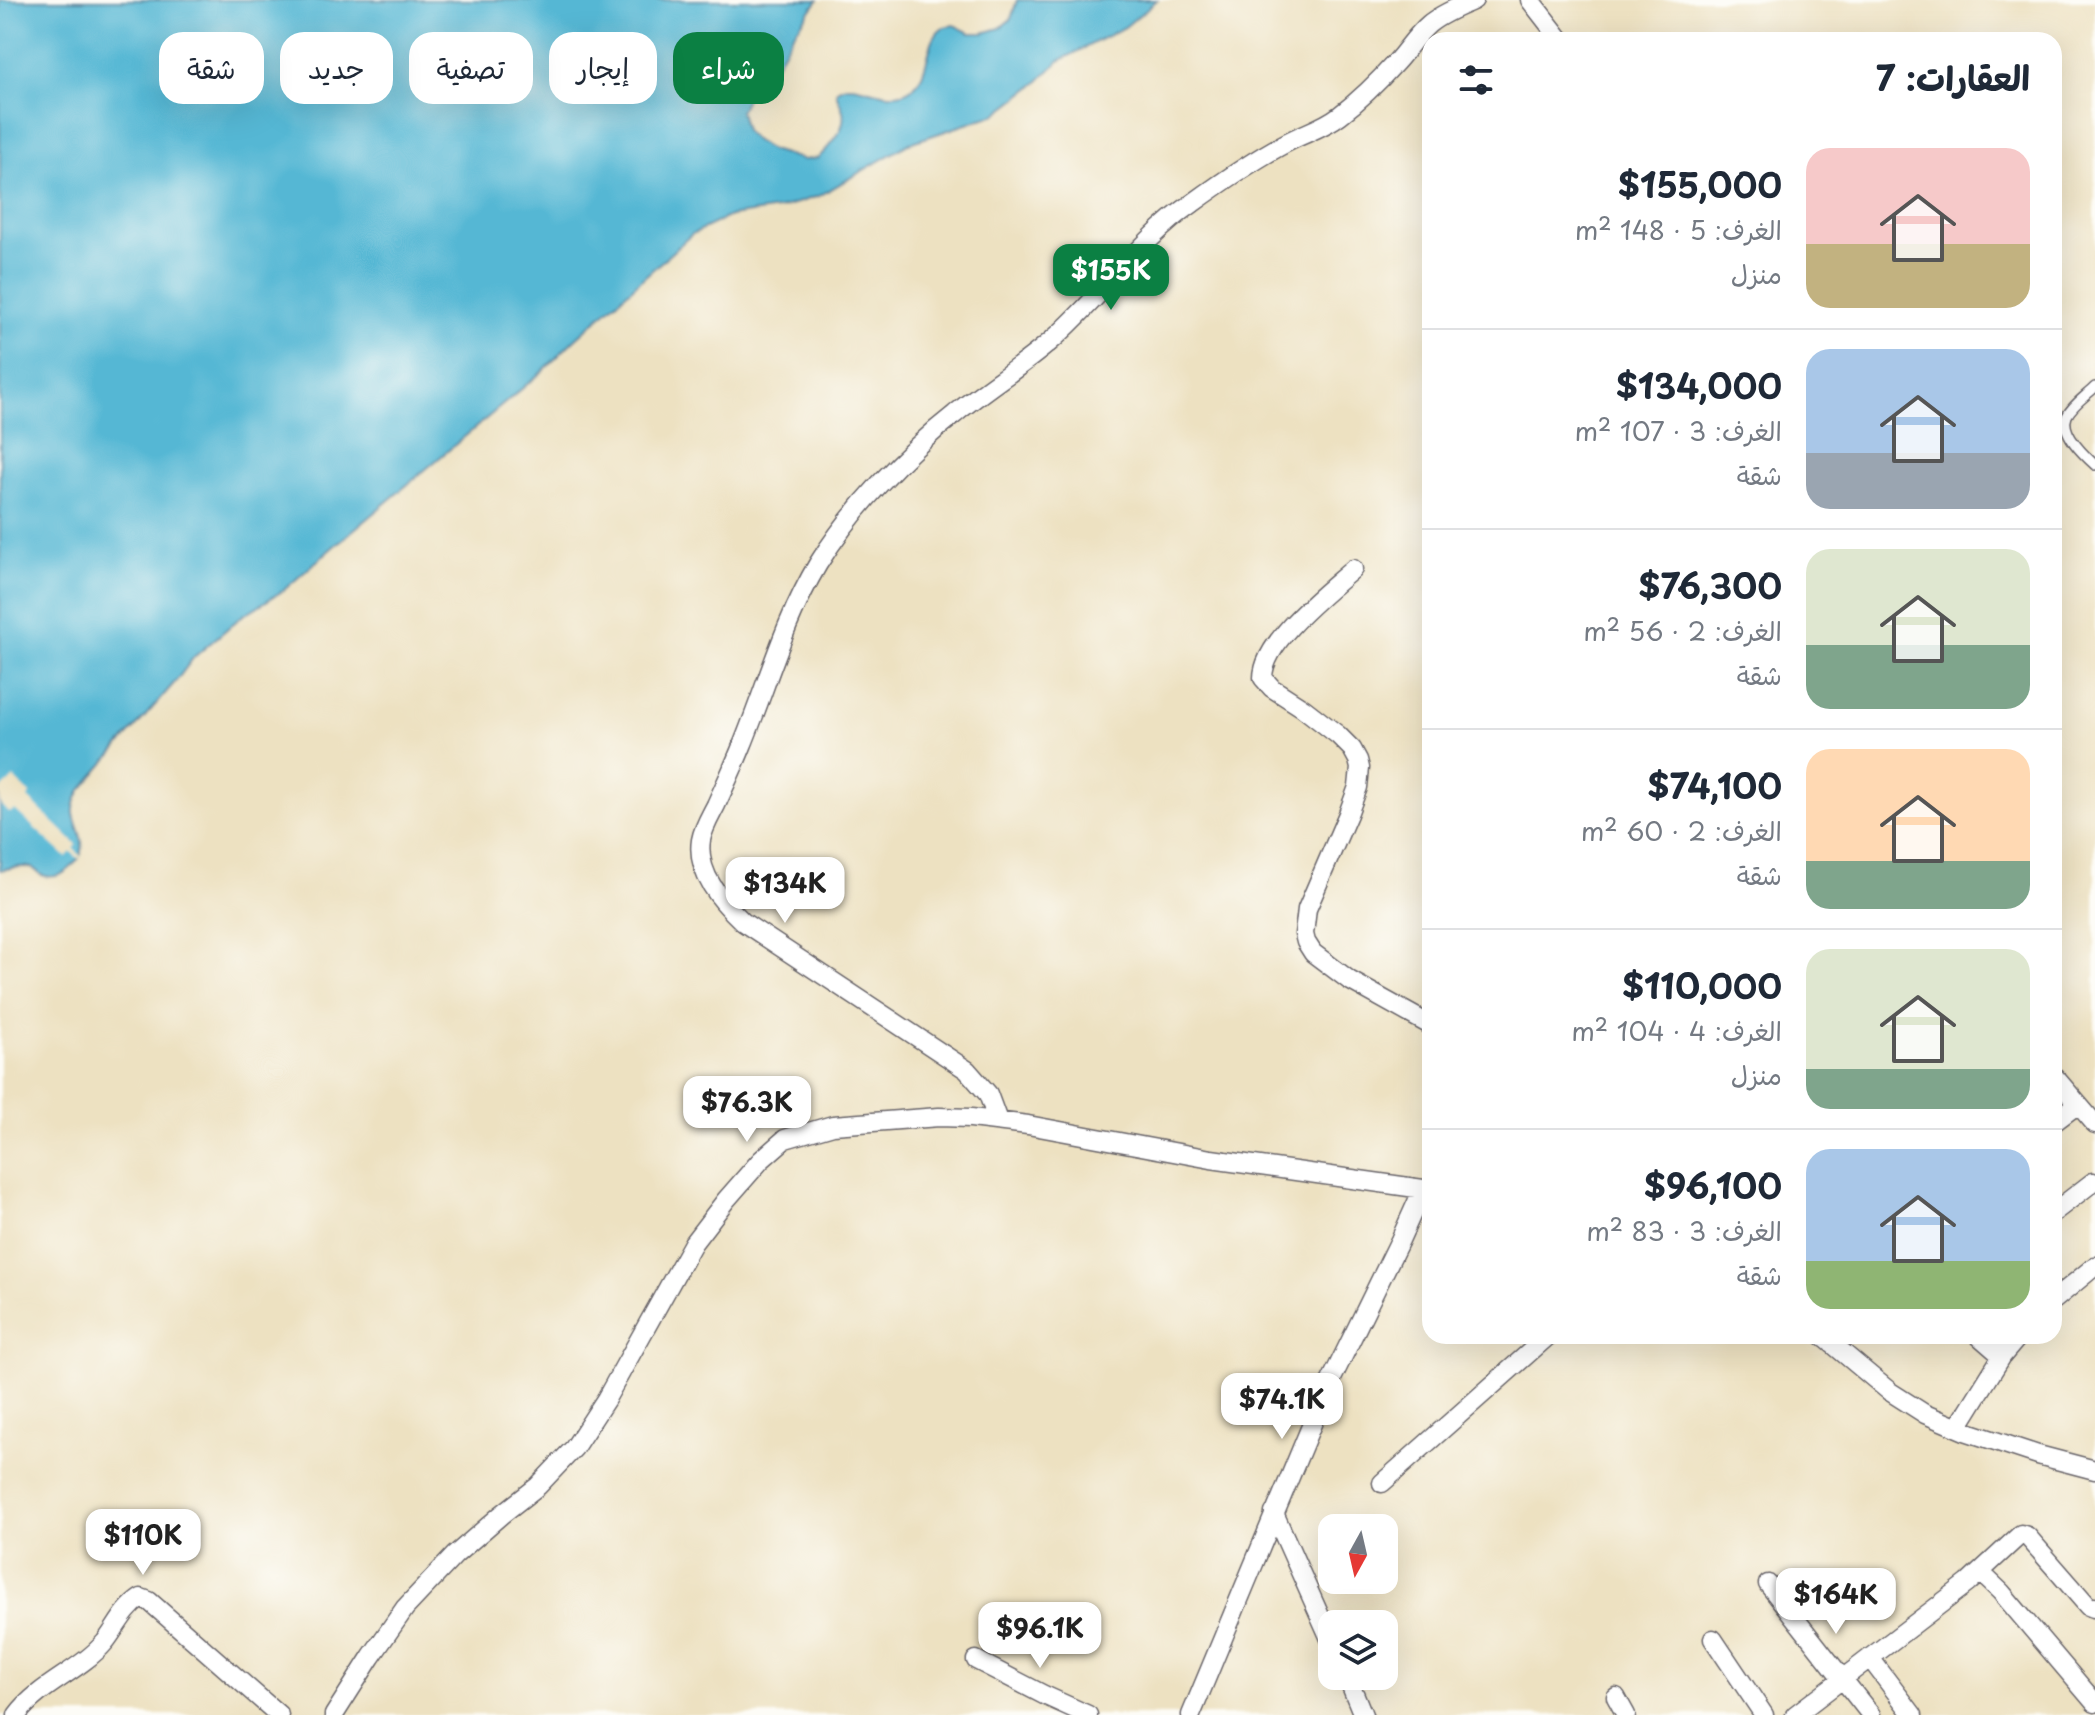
<!DOCTYPE html>
<html lang="ar">
<head>
<meta charset="utf-8">
<style>
  :root { --surface:#fff; --page:#f6f6f7; --text:#1f2937; --muted:#747a83; --line:#e0e1e3; --accent:#0b8043 }
  body { margin:0; font-family:"Playpen Sans","Playpen Sans Arabic",sans-serif; background:var(--page); color:var(--text); direction:rtl; height:100vh; display:flex; flex-direction:column; font-size:30px; white-space:nowrap }
  * { box-sizing:border-box; margin:0 }
  p { font-size:26px; color:var(--muted) }
  .icon { flex:none; width:44px; height:44px; fill:none; stroke:currentColor; stroke-width:2; stroke-linecap:round; stroke-linejoin:round }
  .map { position:relative; flex:1; overflow:hidden; direction:ltr }
  .side { position:absolute; left:1422px; top:32px; width:640px; height:1312px; display:flex; flex-direction:column; background:var(--surface); border-radius:24px; box-shadow:0 8px 32px #0002; direction:rtl }
  .side>* { flex:none }
  .guide { position:absolute; left:24px; top:32px; width:760px; height:72px; direction:rtl; display:flex; gap:16px }
  .needle { width:52px; rotate:188deg }
  .controls { position:absolute; left:1318px; top:1514px; display:grid; gap:16px }
  .controls a { display:grid; place-items:center; width:80px; height:80px; border-radius:16px; background:var(--surface); box-shadow:0 8px 32px #0002; font-size:40px }
  .price { position:absolute; translate:-50% -68px; padding:0 18px; border-radius:16px; background:#fff; color:#222; font-size:26px; line-height:52px; filter:drop-shadow(0 2px 4px #0008) }
  .price::after { content:''; position:absolute; left:50%; top:48px; width:24px; height:18px; margin-left:-12px; background:inherit; clip-path:polygon(0 0,100% 0,50% 100%) }
  .price.current { background:var(--accent); color:#fff }
  ul { padding:0; list-style:none }
  li { display:flex; align-items:center; gap:24px; height:200px; padding:0 32px }
  li+li { border-top:2px solid var(--line) }
  li span { display:grid; place-items:center; flex:none; width:224px; height:160px; border-radius:24px; color:#555 }
  li>.icon { margin-inline-start:auto }
  span .icon { width:96px; height:96px; fill:#fffc; stroke-width:1 }
  li b { font-size:34px }
  h2 { display:flex; justify-content:space-between; align-items:center; height:96px; padding:0 32px; font-size:34px }
  .chip { padding:0 28px; border-radius:24px; background:var(--surface); box-shadow:0 8px 32px #0002; font-size:28px; line-height:72px }
  .chip.current { background:var(--accent); color:#fff }
  .map>svg:first-child { display:block }
  .water { fill:#55b7d4; stroke:#3c6c88; stroke-width:2 }
  .pier { fill:#ede1c1 }
  .lines { fill:none; stroke-linecap:round; stroke-linejoin:round }
  .lane-casing { stroke:#69656a; stroke-width:12 }
  .street-casing { stroke:#69656a; stroke-width:21 }
  .lane { stroke:#fff; stroke-width:9 }
  .street { stroke:#fff; stroke-width:18 }
</style>
</head>
<body>
<div class="map">
<svg width="2095" height="1715" viewBox="0 0 2095 1715">
  <rect width="100%" height="100%" fill="#fdfcf7"/>
  <filter id="ink" filterUnits="userSpaceOnUse"><feTurbulence type="fractalNoise" baseFrequency=".0125" numOctaves="2"/><feDisplacementMap in="SourceGraphic" scale="16" xChannelSelector="R" yChannelSelector="G"/><feConvolveMatrix kernelMatrix="1 2 1 2 8 2 1 2 1" color-interpolation-filters="sRGB"/></filter>
  <filter id="wash" filterUnits="userSpaceOnUse"><feTurbulence type="fractalNoise" baseFrequency=".006" numOctaves="4" result="noise"/><feDisplacementMap in="SourceGraphic" scale="32" xChannelSelector="R" yChannelSelector="G"/><feGaussianBlur stdDeviation="1.8" result="paint"/><feColorMatrix in="noise" values="0 0 0 0 0 0 0 0 0 0 0 0 0 0 0 0 0 1.4 0 .05"/><feComposite in="paint" operator="in"/></filter>
  <g filter="url(#wash)">
    <rect width="100%" height="100%" fill="#ede1c1"/>
    <!-- water -->
    <path class="water" d="M0,0H818L792,36L772,71L746,98L740,111L745,131L755,141L771,150L804,160L818,158C830,146 847,129 843,111C841,104 837,98 836,91C853,74 886,107 912,88C931,74 925,40 942,28C946,26 950,26 954,25L970,33H983L1000,28L1011,19L1017,0H1157L1125,27L1059,61L1037,83L996,114L910,143L819,196L778,209L730,216L692,234L574,340L543,371L333,547L284,590L242,616L194,657L176,681L81,790C77,798 73,805 74,814C77,832 90,846 76,862C68,872 56,880 42,875C38,874 36,869 32,868C22,865 10,868 0,870Z"/>
    <!-- pier -->
    <path class="pier" d="M14,778L30,794L28,798L77,845L74,849L81,856L79,859L71,852L66,857L15,810L9,813L0,803V790Z"/>
  </g>
  <g filter="url(#ink)">
    <g class="lines">
      <!-- lane casing -->
      <g class="lane-casing">
        <path id="lane" d="M2095,387C2087,395 2072,405 2067,416C2060,433 2084,455 2095,465"/>
      </g>
      <!-- street casing -->
      <g class="street-casing">
        <path id="street" d="M1530,0L1561,40
          M1353,569C1326,593 1263,641 1263,678L1272,688L1303,708L1338,735L1352,749L1358,760L1360,768L1358,787L1348,814L1307,909L1304,934L1306,942L1313,953L1349,980L1430,1025
          M2054,1076L2095,1124
          M998,1121L988,1094L967,1070L743,922C721,901 696,873 701,840C703,828 711,815 716,805C725,785 734,766 742,746C767,685 784,621 818,564C852,509 904,454 955,414C986,388 1021,367 1051,341C1101,298 1139,240 1193,203C1222,182 1252,161 1284,144C1303,133 1322,129 1340,115C1361,99 1379,81 1396,62C1407,50 1416,35 1429,24C1442,13 1459,7 1474,0
          M2054,1122L2078,1104
          M2054,1212L2093,1182
          M2054,1300L2095,1266
          M1823,1336L1889,1391L1925,1414L1965,1431L2038,1455L2095,1470
          M1979,1336L2002,1356
          M1958,1427L2002,1356L2019,1336
          M1382,1483L1548,1336
          M1274,1513L1332,1643
          M1980,1572L2001,1592L2095,1703
          M1768,1584L1871,1715
          M1713,1639L1764,1715
          M1870,1658L1913,1715
          M976,1660L1044,1695L1088,1715
          M1347,1676L1363,1715
          M1616,1697L1626,1715
          M17,1715C40,1684 80,1671 105,1642C117,1627 124,1609 141,1598L149,1601L279,1715
          M334,1715L371,1657L405,1608L455,1555L501,1515L538,1486L574,1448L606,1399L693,1243L726,1200L761,1160L785,1139L833,1125L939,1117L971,1118L1028,1125L1211,1159L1430,1190
          M1191,1715L1324,1395L1400,1240L1423,1189
          M1795,1715L1968,1583L2021,1534L2027,1536L2088,1606L2093,1608L2095,1607"/>
      </g>
      <!-- lane -->
      <use href="#lane" class="lane"/>
      <!-- street -->
      <use href="#street" class="street"/>
    </g>
  </g>
</svg>
<div class="controls">
<a><svg class="needle" viewBox="-14 -14 28 28"><path d="M0-13l5 13h-10z" fill="#e53935"/><path d="M0 13l5-13h-10z" fill="#747a83"/></svg></a>
<a><svg class="icon" aria-label="layers" viewBox="0 0 24 24"><path d="M12 4l9 5-9 5-9-5zM3 14l9 5 9-5"/></svg></a>
</div>
<b class="price current" style="left:1111px;top:312px">$155K</b>
<b class="price" style="left:785px;top:925px">$134K</b>
<b class="price" style="left:747px;top:1144px">$76.3K</b>
<b class="price" style="left:1282px;top:1441px">$74.1K</b>
<b class="price" style="left:143px;top:1577px">$110K</b>
<b class="price" style="left:1836px;top:1636px">$164K</b>
<b class="price" style="left:1040px;top:1670px">$96.1K</b>
<div class="guide">
<a class="chip current">شراء</a>
<a class="chip">إيجار</a>
<a class="chip">تصفية</a>
<a class="chip">جديد</a>
<a class="chip">شقة</a>
</div>
<section class="side">
<h2>العقارات: 7<svg class="icon" aria-label="filters" viewBox="0 0 24 24"><path d="M4 7h16M4 17h16"/><circle cx="9" cy="7" r="2"/><circle cx="15" cy="17" r="2"/></svg></h2>
<ul>
<li><span style="background:linear-gradient(#f6c9c9 60%,#c2b280 0)"><svg class="icon" aria-label="home" viewBox="0 0 24 24"><path d="M3 11l9-7 9 7M6 9v11h12V9"/></svg></span><div><b>$155,000</b><p>الغرف: 5 · 148 m²</p><p>منزل</p></div></li>
<li><span style="background:linear-gradient(#a9c7e8 65%,#9aa5b1 0)"><svg class="icon" aria-label="home" viewBox="0 0 24 24"><path d="M3 11l9-7 9 7M6 9v11h12V9"/></svg></span><div><b>$134,000</b><p>الغرف: 3 · 107 m²</p><p>شقة</p></div></li>
<li><span style="background:linear-gradient(#dfe7d0 60%,#7fa58c 0)"><svg class="icon" aria-label="home" viewBox="0 0 24 24"><path d="M3 11l9-7 9 7M6 9v11h12V9"/></svg></span><div><b>$76,300</b><p>الغرف: 2 · 56 m²</p><p>شقة</p></div></li>
<li><span style="background:linear-gradient(#ffd9b3 70%,#7fa58c 0)"><svg class="icon" aria-label="home" viewBox="0 0 24 24"><path d="M3 11l9-7 9 7M6 9v11h12V9"/></svg></span><div><b>$74,100</b><p>الغرف: 2 · 60 m²</p><p>شقة</p></div></li>
<li><span style="background:linear-gradient(#dfe7d0 75%,#7fa58c 0)"><svg class="icon" aria-label="home" viewBox="0 0 24 24"><path d="M3 11l9-7 9 7M6 9v11h12V9"/></svg></span><div><b>$110,000</b><p>الغرف: 4 · 104 m²</p><p>منزل</p></div></li>
<li><span style="background:linear-gradient(#a9c7e8 70%,#8fb573 0)"><svg class="icon" aria-label="home" viewBox="0 0 24 24"><path d="M3 11l9-7 9 7M6 9v11h12V9"/></svg></span><div><b>$96,100</b><p>الغرف: 3 · 83 m²</p><p>شقة</p></div></li>
</ul>
</section>
</div>
</body>
</html>
